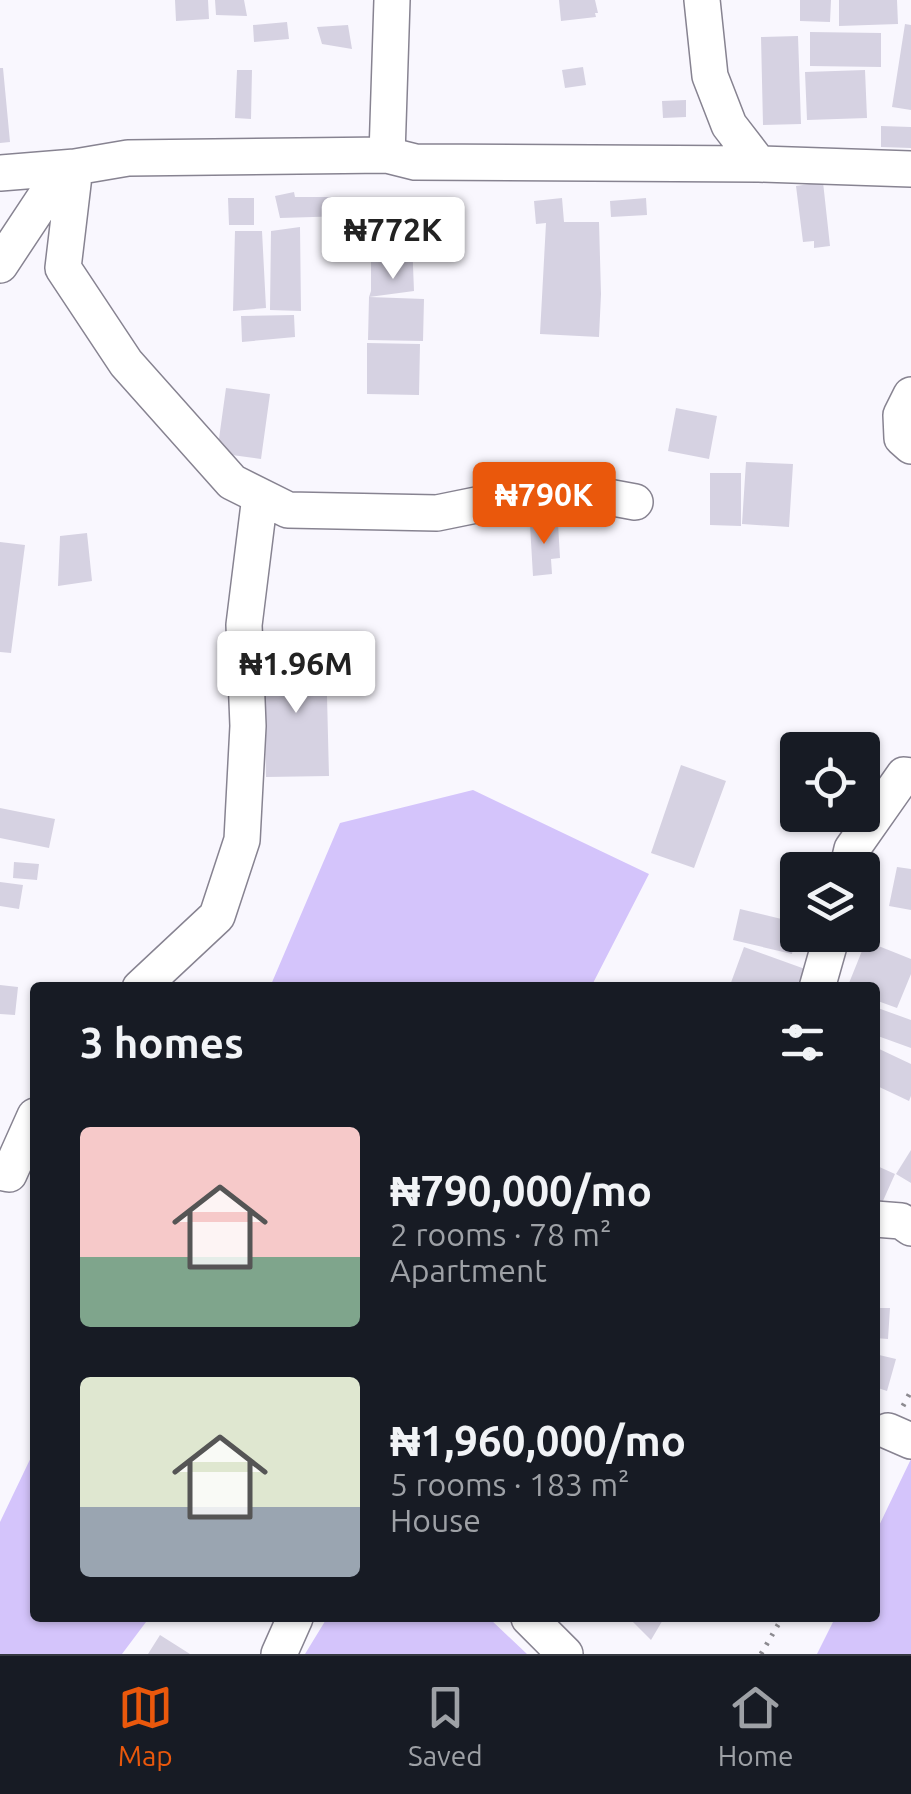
<!DOCTYPE html>
<html lang="en">
<head>
<meta charset="utf-8">
<style>
  :root { --surface:#171b24; --page:#242831; --text:#f1f3f6; --muted:#9ea1a6; --line:#363941; --accent:#ea580c }
  body { margin:0; font-family:Ubuntu,sans-serif; background:var(--page); color:var(--text); height:100vh; display:flex; flex-direction:column; font-size:38px; white-space:nowrap }
  * { box-sizing:border-box; margin:0 }
  p { font-size:32px; color:var(--muted) }
  .icon { flex:none; width:55px; height:55px; fill:none; stroke:currentColor; stroke-width:2; stroke-linecap:round; stroke-linejoin:round }
  .map { position:relative; flex:1; overflow:hidden }
  .panel { position:absolute; left:30px; top:982px; width:850px; height:640px; display:flex; flex-direction:column; background:var(--surface); border-radius:10px; box-shadow:0 2px 8px #0004 }
  .panel>* { flex:none }
  .controls { position:absolute; left:780px; top:732px; display:grid; gap:20px }
  .controls a { display:grid; place-items:center; width:100px; height:100px; border-radius:10px; background:var(--surface); box-shadow:0 2px 8px #0004; font-size:50px }
  .price { position:absolute; translate:-50% -85px; padding:0 22px; border-radius:10px; background:#fff; color:#222; font-size:32px; line-height:65px; filter:drop-shadow(0 2px 5px #0008) }
  .price::after { content:''; position:absolute; left:50%; top:60px; width:30px; height:22px; margin-left:-15px; background:inherit; clip-path:polygon(0 0,100% 0,50% 100%) }
  .price.current { background:var(--accent); color:#fff }
  ul { padding:0; list-style:none }
  li { display:flex; align-items:center; gap:30px; height:250px; padding:0 50px }
  li span { display:grid; place-items:center; flex:none; width:280px; height:200px; border-radius:10px; color:#555 }
  li>.icon { margin-inline-start:auto }
  span .icon { width:120px; height:120px; fill:#fffc; stroke-width:1 }
  li b { font-size:42px }
  h2 { display:flex; justify-content:space-between; align-items:center; height:120px; padding:0 50px; font-size:42px }
  .dock { display:flex; justify-content:space-around; align-items:center; height:140px; border-top:2px solid var(--line); background:var(--surface); font-size:28px; color:var(--muted) }
  .dock a { display:grid; justify-items:center; gap:5px }
  .dock .current { color:var(--accent) }
  .map>svg:first-child { display:block }
  .green { fill:#d4c4fb }
  .building { fill:#d6d2e2 }
  .lines { fill:none; stroke-linecap:round; stroke-linejoin:round }
  .minor-casing { stroke:#878391; stroke-width:38 }
  .path { stroke:#8c8a90; stroke-width:5; stroke-dasharray:2.5 8; stroke-linecap:butt }
  .minor { stroke:#fff; stroke-width:35 }
</style>
</head>
<body>
<div class="map">
<svg width="911" height="1654" viewBox="0 0 911 1654">
  <rect width="100%" height="100%" fill="#f9f7fe"/>
  <!-- green -->
  <path class="green" d="M473,790L649,874L591,987H270L340,823Z
    M35,1449V1618H149L122,1654H0V1522Z
    M911,1459V1654H817L835,1618H875V1534Z
    M327,1618H489L527,1654H305Z"/>
  <!-- building -->
  <path class="building" d="M175,0H208L209,19L176,21Z
    M215,0H244L247,16L216,15Z
    M559,0H595L598,13H595L596,17L561,21Z
    M800,0H831L830,22L800,21Z
    M839,0H897L898,24L839,26Z
    M287,22L289,39L254,42L253,25Z
    M905,24L911,25V110L892,107Z
    M348,25L352,49L322,44L317,27Z
    M810,32L881,33V67L810,66Z
    M798,36L801,124L763,125L761,37Z
    M583,67L586,85L565,88L562,70Z
    M0,68H3L10,142L0,143Z
    M237,70H252L251,119L235,118Z
    M865,70L867,118L807,120L805,72Z
    M686,100V117L663,118L662,101Z
    M881,126L911,127V148L881,147Z
    M823,182L830,246L814,248V241L803,242L796,186Z
    M294,192L295,197H346V216L280,218L275,196Z
    M228,198H254V225H229Z
    M562,198L564,222H599L601,294L599,337L540,334L546,223L536,224L534,201Z
    M646,198L647,215L611,217L610,201Z
    M411,215L414,291L369,297L424,299L423,341L368,340L369,297L371,291V216Z
    M300,227L301,311L270,310L271,231Z
    M235,231H262L266,308L233,311Z
    M294,315L295,337L242,342L241,316Z
    M367,343L420,344L419,395L367,394Z
    M226,388L270,394L261,459L217,453Z
    M676,408L717,416L709,459L668,451Z
    M746,462L793,464L789,527L742,524Z
    M710,473H741V526L710,525Z
    M558,523L560,558L551,559L552,574L533,576L530,525Z
    M87,533L92,581L58,586L60,536Z
    M0,542L25,545L11,653L0,652Z
    M326,656L329,776L266,777L263,657Z
    M681,765L726,781L694,868L651,853Z
    M0,808L55,819L49,848L0,838Z
    M14,862L39,864L37,880L13,878Z
    M897,867L911,869V910L889,906Z
    M0,882L23,885L19,909L0,906Z
    M740,909L798,923L792,954L733,940Z
    M866,941L911,959V974L897,1008L875,1000V988H847Z
    M744,947L805,969L798,988H729Z
    M0,985L18,987L15,1015L0,1014Z
    M875,1007L911,1020V1048L875,1035Z
    M875,1047L911,1064V1096L909,1101L875,1085Z
    M911,1150V1183L896,1174Z
    M875,1165L895,1174L878,1212L875,1211Z
    M875,1308H890L888,1339L875,1338Z
    M875,1354L896,1359L887,1391L875,1387Z
    M629,1618H664L651,1640Z
    M160,1635L190,1654H148Z"/>
  <g class="lines">
    <!-- minor casing -->
    <g class="minor-casing">
      <path id="minor" d="M702,0L710,76L729,125L759,164
        M387,155L392,0
        M0,173L75,167L63,268L126,363L232,482L288,510L437,513L559,488L635,502
        M0,265L47,194L75,167L128,158L387,155L415,162L759,164L911,169
        M911,395L901,415L902,438L911,446
        M847,870L852,849L904,775L911,776
        M140,988L217,916L242,840L248,726L244,625L260,496
        M817,988L832,935
        M0,1172L9,1174L35,1116
        M875,1219L901,1221L911,1228
        M888,1431L911,1441
        M529,1618L565,1654
        M279,1654L295,1618"/>
    </g>
    <!-- path -->
    <path class="path" d="M903,1406L911,1391
      M761,1654L782,1618"/>
    <!-- minor -->
    <use href="#minor" class="minor"/>
  </g>
</svg>
<div class="controls">
<a><svg class="icon" aria-label="locate" viewBox="0 0 24 24"><circle cx="12" cy="12" r="6"/><path d="M12 2v4M12 18v4M2 12h4M18 12h4"/></svg></a>
<a><svg class="icon" aria-label="layers" viewBox="0 0 24 24"><path d="M12 4l9 5-9 5-9-5zM3 14l9 5 9-5"/></svg></a>
</div>
<b class="price" style="left:393px;top:282px">₦772K</b>
<b class="price current" style="left:544px;top:547px">₦790K</b>
<b class="price" style="left:296px;top:716px">₦1.96M</b>
<section class="panel">
<h2>3 homes<svg class="icon" aria-label="filters" viewBox="0 0 24 24"><path d="M4 7h16M4 17h16"/><circle cx="9" cy="7" r="2"/><circle cx="15" cy="17" r="2"/></svg></h2>
<ul>
<li><span style="background:linear-gradient(#f6c9c9 65%,#7fa58c 0)"><svg class="icon" aria-label="home" viewBox="0 0 24 24"><path d="M3 11l9-7 9 7M6 9v11h12V9"/></svg></span><div><b>₦790,000/mo</b><p>2 rooms · 78 m²</p><p>Apartment</p></div></li>
<li><span style="background:linear-gradient(#dfe7d0 65%,#9aa5b1 0)"><svg class="icon" aria-label="home" viewBox="0 0 24 24"><path d="M3 11l9-7 9 7M6 9v11h12V9"/></svg></span><div><b>₦1,960,000/mo</b><p>5 rooms · 183 m²</p><p>House</p></div></li>
</ul>
</section>
</div>
<nav class="dock">
<a class="current"><svg class="icon" aria-label="map" viewBox="0 0 24 24"><path d="M3 6l6-2 6 2 6-2v14l-6 2-6-2-6 2zM9 4v14M15 6v14"/></svg>Map</a>
<a><svg class="icon" aria-label="saved" viewBox="0 0 24 24"><path d="M7 4h10v16l-5-4-5 4z"/></svg>Saved</a>
<a><svg class="icon" aria-label="home" viewBox="0 0 24 24"><path d="M3 11l9-7 9 7M6 9v11h12V9"/></svg>Home</a>
</nav>
</body>
</html>
